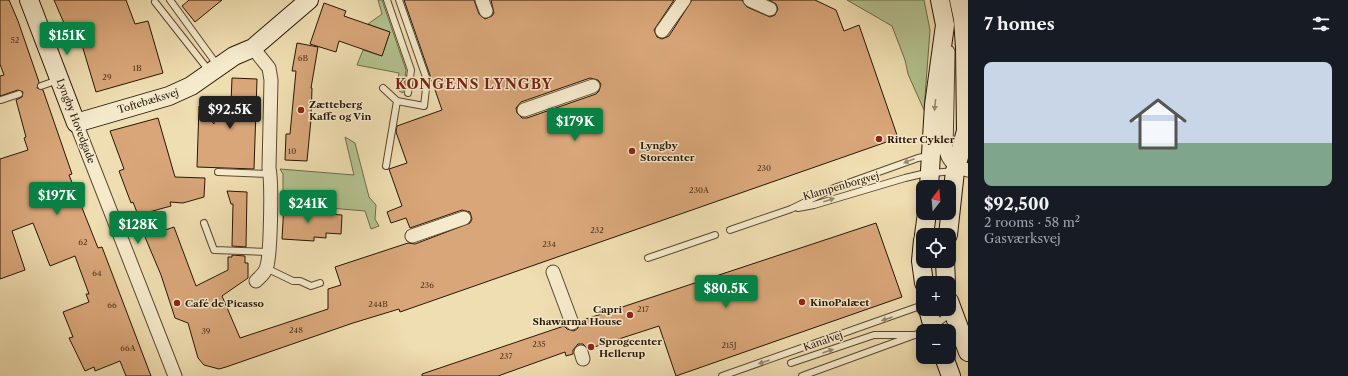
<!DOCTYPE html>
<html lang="en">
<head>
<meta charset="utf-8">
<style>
  :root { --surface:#171b24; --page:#20242c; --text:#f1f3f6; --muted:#9ea1a6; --accent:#0b8043 }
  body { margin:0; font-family:"Libre Caslon Text",serif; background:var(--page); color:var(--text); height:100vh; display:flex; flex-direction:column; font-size:15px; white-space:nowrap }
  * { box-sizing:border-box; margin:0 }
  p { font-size:13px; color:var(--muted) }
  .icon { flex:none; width:22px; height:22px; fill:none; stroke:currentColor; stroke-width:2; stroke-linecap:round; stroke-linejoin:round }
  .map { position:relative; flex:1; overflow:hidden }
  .side { display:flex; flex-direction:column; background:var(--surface); width:380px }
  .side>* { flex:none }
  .needle { width:26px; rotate:16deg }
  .tools { position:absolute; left:916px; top:180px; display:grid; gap:8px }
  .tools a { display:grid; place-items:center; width:40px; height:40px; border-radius:8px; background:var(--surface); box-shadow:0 2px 10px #0003; font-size:20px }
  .price { position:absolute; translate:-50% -34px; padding:0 9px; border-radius:4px; background:var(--accent); color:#fff; font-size:13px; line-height:26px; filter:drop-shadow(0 1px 2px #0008) }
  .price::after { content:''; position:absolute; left:50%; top:24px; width:12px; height:9px; margin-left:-6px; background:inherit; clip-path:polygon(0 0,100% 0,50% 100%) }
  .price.active { background:#222; color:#fff }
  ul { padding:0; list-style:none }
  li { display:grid; align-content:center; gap:8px; height:212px; padding:0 16px }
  li span { display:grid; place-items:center; height:124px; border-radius:8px; color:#555 }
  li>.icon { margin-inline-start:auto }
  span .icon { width:72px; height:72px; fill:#fffc; stroke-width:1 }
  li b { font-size:17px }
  h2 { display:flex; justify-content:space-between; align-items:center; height:48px; padding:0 16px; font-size:17px }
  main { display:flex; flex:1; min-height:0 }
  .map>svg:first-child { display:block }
  .green { fill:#b3c290; stroke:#6d6c4a }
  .building { fill:#d8a679; stroke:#271505; fill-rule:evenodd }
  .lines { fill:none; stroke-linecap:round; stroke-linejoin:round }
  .lane-casing { stroke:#594730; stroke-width:8 }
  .street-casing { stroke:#594730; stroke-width:15 }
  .secondary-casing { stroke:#271505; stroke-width:20 }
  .lane { stroke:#f5eacc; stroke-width:6 }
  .street { stroke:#f5eacc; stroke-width:13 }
  .secondary { stroke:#f5eacc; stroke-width:18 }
  .oneway { fill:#988a72 }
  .poi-dot { fill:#8f2418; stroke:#f5eacc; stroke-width:1.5 }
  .labels { text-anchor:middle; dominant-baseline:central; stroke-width:3; stroke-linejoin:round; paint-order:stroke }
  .number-label { font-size:8px; fill:#533922 }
  .street-label { font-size:10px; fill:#271505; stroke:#f5eacc }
  .poi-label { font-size:10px; font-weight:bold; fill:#271505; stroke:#f5eacc; text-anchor:start }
  .district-label { font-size:14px; font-weight:bold; letter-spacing:1px; fill:#7a1f14; stroke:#f5eacc }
</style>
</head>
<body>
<main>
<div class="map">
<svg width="968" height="376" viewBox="0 0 968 376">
  <rect width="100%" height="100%" fill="#efdeb1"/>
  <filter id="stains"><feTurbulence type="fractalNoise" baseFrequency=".005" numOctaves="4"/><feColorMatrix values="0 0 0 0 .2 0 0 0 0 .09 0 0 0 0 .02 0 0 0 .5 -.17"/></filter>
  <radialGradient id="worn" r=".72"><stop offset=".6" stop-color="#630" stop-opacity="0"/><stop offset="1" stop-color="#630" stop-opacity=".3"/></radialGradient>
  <!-- green -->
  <path class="green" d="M378,0H382L406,70L403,93L399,91L397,84L399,73L357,65L363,50L382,56L390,32L368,24L382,14Z
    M847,0H924L930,30L924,110L908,74L905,60L892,26Z
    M345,137L355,143L369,197L376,205L375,219L379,226L371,229L365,211L283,204V174L280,169L354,175Z"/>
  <!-- building -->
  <path class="building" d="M0,0H9L18,21L39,82L37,88L43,90L72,174L69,175L98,248L102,247L151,376H126L120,361L95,371L94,367L85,371L69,338L73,337L63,312L89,302L86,294H89L75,256L50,266L33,223L12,231L25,270L0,279V159L28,150L24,138L26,137L16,100L22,97L23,92L18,90L0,96V76L4,75L0,64Z
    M54,0H126L135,24L148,21L163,73L96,92L79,35L70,37Z
    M189,0H222L195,22L182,6Z
    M404,0H474L479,14L485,19L492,16L494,13L491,0H674L654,30L657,37L662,39L669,36L692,0H742L747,7L770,17L775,15L778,9L776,4L769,0H815L836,10L844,31L859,25L898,138L400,312L399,309L353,323L226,367L219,369L204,365L198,358L188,323L175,318L161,275L145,237L174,227L196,286L228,270V257H232V255L245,256V263H248V278L222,296L240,338L328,309V289L341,285L335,267L408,243L415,244L470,223L472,219L470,212L462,210L410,228L406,218L391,223L387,212L402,206L389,169L407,163L396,132L397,126L442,110ZM590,78L598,80L601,84L599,91L596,94L527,118H522L517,113L516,108L521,102Z
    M324,3L346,11L344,16L390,32L382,56L339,41L336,52L310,44Z
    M297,43L318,47L311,88H312L311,119L307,161L285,160L286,134H290L296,71H292Z
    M232,78L257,79L254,169L197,167L199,106L214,124L215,101L231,102Z
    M158,118L175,177L205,178L204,197L183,203L170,202L171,206L138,215L133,202L131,203L119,171L124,169L110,131Z
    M227,191L247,192L246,247L232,246L233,204H231Z
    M284,204L314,207V213L342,215L341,234L326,233V238L314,237V241L282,239Z
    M876,223L902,297L676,376L659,326L588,349L583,344H578L573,350V354L566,356L565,352L498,376H422V374L564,326L567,329L574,331L578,328L580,321Z"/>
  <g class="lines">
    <!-- lane casing -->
    <g class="lane-casing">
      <path id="lane" d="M170,0L218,66
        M387,0L411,70L408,93
        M155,2L210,72
        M41,86L58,80
        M383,88L397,101L424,106L427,80L399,0
        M1,100L19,94
        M386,166L397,101
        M218,172L270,174
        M798,208L814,205L905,178L922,174L954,171
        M204,223L214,250L268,252
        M730,230L791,209L834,188L918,158L928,156
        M648,258L715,235
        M266,268L293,281H300L311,286L320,283
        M935,325L952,312
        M791,363L874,335H918
        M722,376L923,305
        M802,376L923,332"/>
    </g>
    <!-- street casing -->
    <g class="street-casing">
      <path id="street" d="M482,0L486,11
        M750,0L770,9
        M662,31L684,0
        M253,48L269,68L271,80L269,168C272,182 271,258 266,269C264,274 260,277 256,281
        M948,52L946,151C949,163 957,168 968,170
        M524,110L593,86
        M76,123L175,376
        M412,236L464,218
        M553,272L572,323
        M581,352L583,359"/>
    </g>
    <!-- secondary casing -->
    <g class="secondary-casing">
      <path id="secondary" d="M29,0L76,123L169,96L191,86L234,56L253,48L309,0
        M929,187L934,105L945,25L940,0
        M924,235L927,213
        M948,235L955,171L966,131L965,47L963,19L959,0
        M923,240L921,261L924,283
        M945,261L946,283
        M949,301L968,352
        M928,309L934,331
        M944,357L951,376"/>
    </g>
    <!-- lane -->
    <use href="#lane" class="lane"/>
    <!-- street -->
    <use href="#street" class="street"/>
    <!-- secondary -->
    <use href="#secondary" class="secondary"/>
  </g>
  <!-- one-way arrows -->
  <defs><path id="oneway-solid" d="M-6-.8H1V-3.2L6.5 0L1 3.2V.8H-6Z"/></defs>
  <g class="oneway">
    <use href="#oneway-solid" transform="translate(935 105) rotate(96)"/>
    <use href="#oneway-solid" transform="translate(909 161) rotate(159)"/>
    <use href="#oneway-solid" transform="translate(829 200) rotate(-18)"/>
    <use href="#oneway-solid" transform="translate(887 319) rotate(161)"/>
    <use href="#oneway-solid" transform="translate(828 351) rotate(-19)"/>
    <use href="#oneway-solid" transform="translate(764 362) rotate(161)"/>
  </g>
  <!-- markers -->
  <g class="poi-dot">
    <circle cx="301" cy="110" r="4"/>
    <circle cx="879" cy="139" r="4"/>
    <circle cx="632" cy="151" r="4"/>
    <circle cx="802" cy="302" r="4"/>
    <circle cx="177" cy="303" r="4"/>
    <circle cx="630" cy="315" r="4"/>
    <circle cx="591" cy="347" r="4"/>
  </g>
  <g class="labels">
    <!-- number labels -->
    <g class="number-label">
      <text x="15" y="40">52</text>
      <text x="303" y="58">6B</text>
      <text x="137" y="68">1B</text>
      <text x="107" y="77">29</text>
      <text x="292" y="151">10</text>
      <text x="764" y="168">230</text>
      <text x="699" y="190">230A</text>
      <text x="597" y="230">232</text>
      <text x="83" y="242">62</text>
      <text x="549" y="244">234</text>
      <text x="97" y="273">64</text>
      <text x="427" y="285">236</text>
      <text x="378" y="304">244B</text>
      <text x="112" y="305">66</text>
      <text x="643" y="309">217</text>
      <text x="296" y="330">248</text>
      <text x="206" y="331">39</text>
      <text x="539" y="344">235</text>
      <text x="729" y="345">215J</text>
      <text x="128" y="348">66A</text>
      <text x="506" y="356">237</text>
    </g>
    <!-- street labels -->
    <g class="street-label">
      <text transform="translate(148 101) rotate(-17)">Toftebæksvej</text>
      <text transform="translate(76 121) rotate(69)">Lyngby Hovedgade</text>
      <text transform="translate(841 186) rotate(-16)">Klampenborgvej</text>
      <text transform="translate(823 341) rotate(-19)">Kanalvej</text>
    </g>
    <!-- poi labels -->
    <g class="poi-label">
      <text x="309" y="104">Zætteberg<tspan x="309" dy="12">Kaffe og Vin</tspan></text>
      <text x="887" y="139">Ritter Cykler</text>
      <text x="640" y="145">Lyngby<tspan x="640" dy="12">Storcenter</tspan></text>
      <text x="810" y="302">KinoPalæet</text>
      <text x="185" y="303">Café de Picasso</text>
      <text x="622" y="309" text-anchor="end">Capri<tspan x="622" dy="12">Shawarma House</tspan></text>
      <text x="599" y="341">Sprogcenter<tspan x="599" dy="12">Hellerup</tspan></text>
    </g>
    <!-- district labels -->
    <g class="district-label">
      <text x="474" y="84">KONGENS LYNGBY</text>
    </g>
  </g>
  <rect width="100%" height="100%" filter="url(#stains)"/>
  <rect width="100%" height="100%" fill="url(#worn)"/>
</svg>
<div class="tools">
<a><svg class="needle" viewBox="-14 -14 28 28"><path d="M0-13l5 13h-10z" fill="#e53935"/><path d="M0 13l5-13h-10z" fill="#9ea1a6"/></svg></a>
<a><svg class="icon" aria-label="locate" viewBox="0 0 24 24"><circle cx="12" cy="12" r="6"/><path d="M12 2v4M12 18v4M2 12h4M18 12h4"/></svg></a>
<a>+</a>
<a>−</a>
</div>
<b class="price" style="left:67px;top:56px">$151K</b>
<b class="price active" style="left:230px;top:130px">$92.5K</b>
<b class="price" style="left:575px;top:142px">$179K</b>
<b class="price" style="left:57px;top:216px">$197K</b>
<b class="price" style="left:308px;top:224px">$241K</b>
<b class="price" style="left:138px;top:245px">$128K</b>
<b class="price" style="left:726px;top:309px">$80.5K</b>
</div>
<section class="side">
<h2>7 homes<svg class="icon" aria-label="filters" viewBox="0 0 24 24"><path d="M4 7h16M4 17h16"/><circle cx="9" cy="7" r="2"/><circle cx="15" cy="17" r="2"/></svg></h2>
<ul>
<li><span style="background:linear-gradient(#c9d6e8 65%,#7fa58c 0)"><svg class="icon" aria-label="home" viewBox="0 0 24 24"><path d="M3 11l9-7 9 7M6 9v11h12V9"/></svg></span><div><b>$92,500</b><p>2 rooms · 58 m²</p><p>Gasværksvej</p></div></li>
</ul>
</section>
</main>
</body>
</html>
